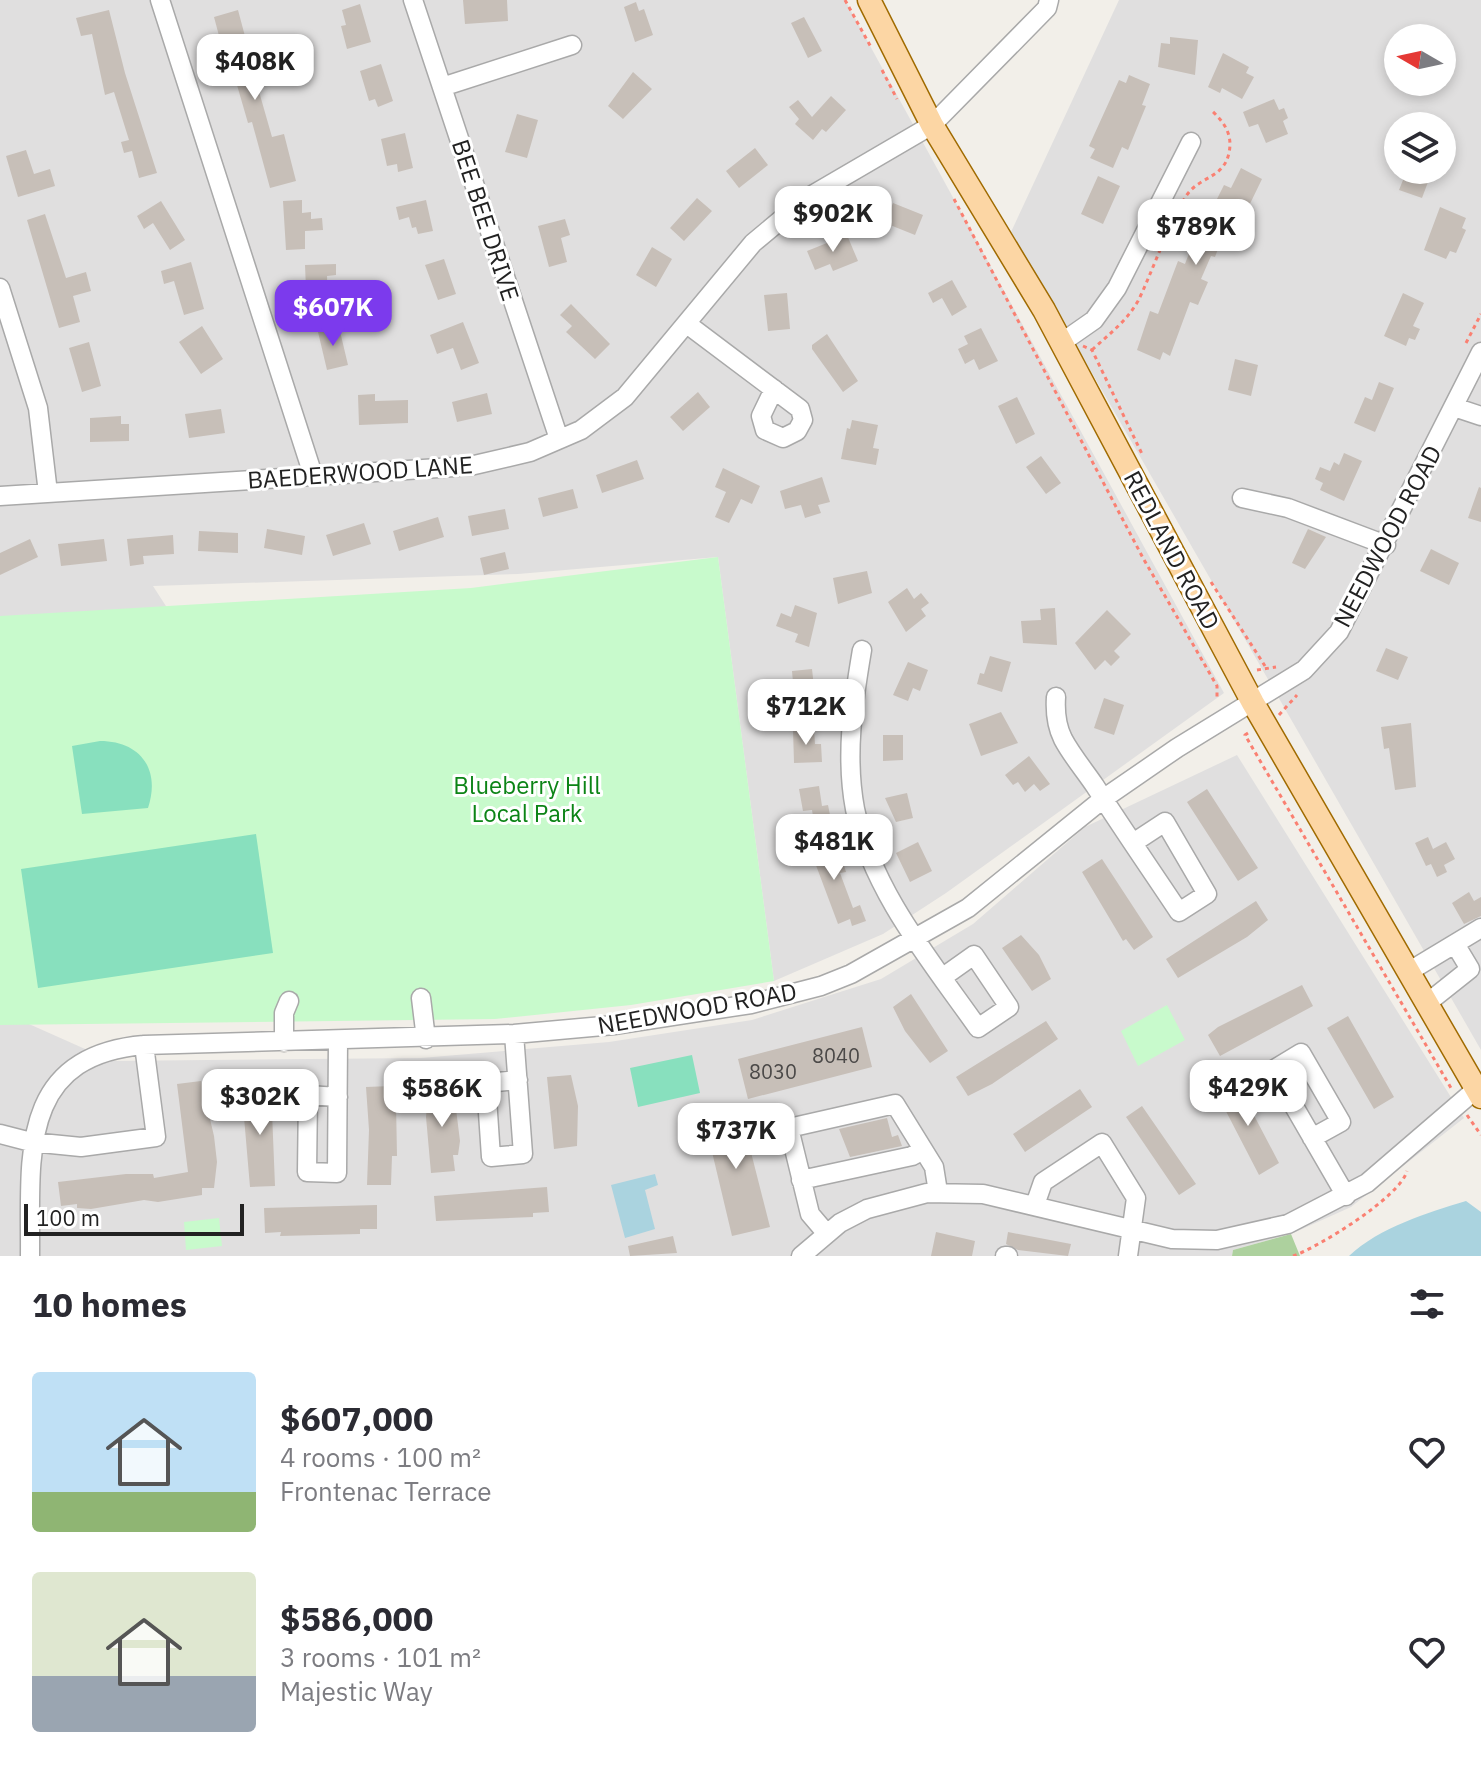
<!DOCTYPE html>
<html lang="en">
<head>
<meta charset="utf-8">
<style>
  :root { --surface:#fff; --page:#f7f7f7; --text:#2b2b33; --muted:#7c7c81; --accent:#7c3aed }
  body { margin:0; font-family:"IBM Plex Sans",sans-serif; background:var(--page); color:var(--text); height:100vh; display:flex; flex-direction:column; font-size:30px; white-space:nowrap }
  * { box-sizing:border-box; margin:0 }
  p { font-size:26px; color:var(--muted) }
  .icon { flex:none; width:44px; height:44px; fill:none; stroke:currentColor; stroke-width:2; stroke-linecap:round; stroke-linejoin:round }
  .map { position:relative; height:1256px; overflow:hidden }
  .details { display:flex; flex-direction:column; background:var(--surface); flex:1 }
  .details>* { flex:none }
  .needle { width:52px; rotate:279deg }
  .controls { position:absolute; left:1384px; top:24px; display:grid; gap:16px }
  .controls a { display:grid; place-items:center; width:72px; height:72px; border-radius:50%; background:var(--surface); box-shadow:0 4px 12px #0003; font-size:40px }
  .scale { position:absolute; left:24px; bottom:20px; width:220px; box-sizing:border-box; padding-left:8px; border:4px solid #222; border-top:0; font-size:22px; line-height:28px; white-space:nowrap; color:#222; -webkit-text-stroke:6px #fff; paint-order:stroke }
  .price { position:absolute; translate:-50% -68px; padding:0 18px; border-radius:16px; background:#fff; color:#222; font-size:26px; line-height:52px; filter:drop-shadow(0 2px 4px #0008) }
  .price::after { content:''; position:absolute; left:50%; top:48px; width:24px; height:18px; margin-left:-12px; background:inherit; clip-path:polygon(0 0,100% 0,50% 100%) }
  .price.on { background:var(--accent); color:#fff }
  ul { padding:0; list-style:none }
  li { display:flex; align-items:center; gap:24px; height:200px; padding:0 32px }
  li span { display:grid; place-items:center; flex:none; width:224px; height:160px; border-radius:8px; color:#555 }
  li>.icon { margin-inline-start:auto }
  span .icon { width:96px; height:96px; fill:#fffc; stroke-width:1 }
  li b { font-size:34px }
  h2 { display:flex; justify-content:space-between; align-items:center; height:96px; padding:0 32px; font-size:34px }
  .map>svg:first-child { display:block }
  .residential { fill:#e0dfdf; fill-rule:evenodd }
  .forest { fill:#add19e }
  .park { fill:#c8facc }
  .pitch { fill:#88e0be }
  .water { fill:#aad3df }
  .building { fill:#c7bfb8 }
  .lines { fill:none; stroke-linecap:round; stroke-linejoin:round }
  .minor-casing { stroke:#a9a9a9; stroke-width:21 }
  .major-casing { stroke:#a06b00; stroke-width:25 }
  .path { stroke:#fa8072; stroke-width:3; stroke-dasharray:4 4; stroke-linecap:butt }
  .minor { stroke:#fff; stroke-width:18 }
  .major { stroke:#fcd6a4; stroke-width:22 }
  .labels { text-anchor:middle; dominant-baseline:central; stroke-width:6; stroke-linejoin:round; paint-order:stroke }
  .number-label { font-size:20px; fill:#4b4948 }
  .street-label { font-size:24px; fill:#222; stroke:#fff }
  .park-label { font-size:24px; fill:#0c8416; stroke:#fff }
</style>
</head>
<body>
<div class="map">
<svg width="1481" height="1256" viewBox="0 0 1481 1256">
  <rect width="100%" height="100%" fill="#f2efe9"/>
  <!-- residential -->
  <path class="residential" d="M0,0H845L1224,693L946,893L883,934L774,981L718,557L518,574L153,586L173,617L0,621Z
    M1119,0H1481V1050L1011,232ZM1398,38H1442V82H1398ZM1398,126H1442V170H1398Z
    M1237,755L1464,1118L1351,1207L1291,1234L1233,1250L1232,1256H0V1024H29L112,1061L421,1058L609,1042L752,1020L881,979L973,924L1085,827Z"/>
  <!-- forest -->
  <path class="forest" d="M1291,1234L1300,1256H1232L1233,1250Z"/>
  <!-- park -->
  <path class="park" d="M718,557L774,981L631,1005L495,1019L0,1025V616L471,588Z
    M1167,1005L1185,1040L1138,1066L1121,1031Z
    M219,1218L222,1246L186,1250L184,1222Z"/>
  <!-- pitch -->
  <path class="pitch" d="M100,741C140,741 161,769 148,808L82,814L72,746Z
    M256,834L273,953L38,988L21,869Z
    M692,1055L700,1093L638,1107L630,1068Z"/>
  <!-- water -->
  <path class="water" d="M655,1174L658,1185L645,1190L655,1229L625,1238L611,1185Z
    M1466,1201L1481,1212V1256H1349C1380,1227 1427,1213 1466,1201Z"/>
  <!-- building -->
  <path class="building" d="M463,0H507L508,21L465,24Z
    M636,2L639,11L644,9L653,35L635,42L624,7Z
    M360,4L371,42L347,49L341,26L346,25L342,10Z
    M109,10L125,73L157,173L139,178L132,151L124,153L121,142L129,140L114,92L105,95L92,34L81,36L76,18Z
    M238,10L246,40L239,42L248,75L261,71L265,86L258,88L272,137L284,134L296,181L270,188L252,122L248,123L230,61L226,62L214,17Z
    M804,17L822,51L808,58L791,23Z
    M1170,37L1198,40L1195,75L1158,67L1161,43L1170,44Z
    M1223,53L1249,67L1246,73L1254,77L1242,99L1222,88L1220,93L1208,87Z
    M381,64L393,101L378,107L375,99L369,101L360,71Z
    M633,72L652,89L623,119L608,106Z
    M1129,75L1150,84L1142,105L1146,106L1128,150L1122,147L1113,168L1090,158L1095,149L1089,146L1119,80L1126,83Z
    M831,96L846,110L826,132L822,129L813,140L795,124L799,119L789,107L798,100L812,117Z
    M1274,99L1279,110L1284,108L1288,118L1283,121L1288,134L1266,143L1258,124L1249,127L1243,112Z
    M517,114L538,120L527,158L505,152Z
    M405,133L413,168L398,172L397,164L387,166L381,139Z
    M755,148L768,165L739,188L726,171Z
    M26,150L34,174L50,169L55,186L18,197L6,156Z
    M1241,168L1262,179L1246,212L1238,208L1226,235L1230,237L1224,251L1218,249L1215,257L1211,256L1201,279L1208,282L1198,305L1190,302L1170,356L1163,352L1160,360L1137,350L1150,311L1158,314L1178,261L1185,264L1205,211L1210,213L1224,185L1231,188Z
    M1407,170L1431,174L1422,198L1399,190Z
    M1098,176L1120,186L1103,224L1081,214Z
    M697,198L712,211L684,241L670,228Z
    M302,200V213L311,212V219L322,218L323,230L305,231V249L286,250L283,201Z
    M426,200L433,231L418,234L416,227L412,228L409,217L399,220L396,207Z
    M161,201L185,240L170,250L153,223L144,229L137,216Z
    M893,203L923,215L915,235L885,223Z
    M1440,207L1466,218L1462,228L1466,230L1456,253L1450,251L1446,259L1424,250Z
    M45,214L66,278L86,272L91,291L73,296L80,322L59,328L27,220Z
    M565,219L570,235L561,238L567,262L549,267L538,226Z
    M847,235L858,261L833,271L830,264L815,270L807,251Z
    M652,247L672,259L656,287L636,275Z
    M444,259L456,294L438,300L425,265Z
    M191,262L204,309L184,315L174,281L164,284L161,271Z
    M336,264V275L327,276L328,302L320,303V312L307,313L305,265Z
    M952,280L967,307L952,316L942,298L933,303L928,293Z
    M787,293L790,329L768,331L764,295Z
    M1403,293L1424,303L1413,326L1420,329L1415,340L1409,338L1406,346L1384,336Z
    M571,304L610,344L595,359L566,332L572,326L560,315Z
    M463,322L479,363L461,370L453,348L437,354L430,335Z
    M202,326L223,359L201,374L179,342Z
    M339,327L348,365L327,370L318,332Z
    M981,328L998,361L979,370L974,359L965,364L958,349L968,344L964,336Z
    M827,334L858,381L843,392L812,349V345Z
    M89,342L101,386L82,392L69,348Z
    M1235,359L1258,365L1251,396L1228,390Z
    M1379,382L1394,388L1375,432L1354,423L1365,397L1372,400Z
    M698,392L710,407L683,431L670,417Z
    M487,393L492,414L457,422L452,402Z
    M375,394V401L408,400V423L359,425L358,395Z
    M1017,397L1035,434L1016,444L998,406Z
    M221,409L225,433L189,438L185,414Z
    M121,416V424H129V441L90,442V418Z
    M852,420L878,425L873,448L879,449L876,465L841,459L847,428L850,429Z
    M1344,453L1362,461L1344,501L1320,490L1323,483L1315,479L1320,467L1330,471L1334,462L1339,465Z
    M1041,456L1061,483L1046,494L1026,467Z
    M637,460L644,479L602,493L596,475Z
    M723,468L760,486L752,504L741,499L729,523L715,517L726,492L715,487Z
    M822,477L830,502L818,505L821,513L805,518L801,505L785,509L780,491Z
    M1479,487L1481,488V522L1468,518Z
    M573,489L578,508L543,517L538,498Z
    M505,509L509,529L472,536L468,516Z
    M438,517L444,537L399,551L393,531Z
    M364,523L371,544L333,556L326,535Z
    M267,529L305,536L302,555L264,548Z
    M1308,529L1326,537L1305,569L1292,563Z
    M199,531L238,533V553L198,551Z
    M173,535L174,554L143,556L144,564L130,566L127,539Z
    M30,539L38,557L0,575V553Z
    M104,539L107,561L61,566L58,544Z
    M1431,549L1459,563L1449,585L1420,571Z
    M505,552L509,569L484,575L480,558Z
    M867,571L872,593L838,604L833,578Z
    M907,588L914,599L921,593L929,603L921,609L926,616L906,632L888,602Z
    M795,605L817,613L809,647L795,642L798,634L776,626L781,613L791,617Z
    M1055,608L1057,645L1023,643L1021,621L1041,620L1040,609Z
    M1107,610L1131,634L1114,651L1120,657L1111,666L1105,660L1095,670L1075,643Z
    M1386,648L1408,657L1398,680L1376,671Z
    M990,656L1011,662L1002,692L977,684L980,673L984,674Z
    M908,662L928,670L920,691L913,688L908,701L893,695Z
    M812,669L814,687L820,686L822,703L795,705L792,671Z
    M1104,698L1124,705L1114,735L1094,728Z
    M1001,712L1018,743L981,756L969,724Z
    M1411,723L1416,787L1395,790L1389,748L1384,749L1381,727Z
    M793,729H814L815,744H821L822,762L794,763Z
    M883,735H903V760L883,761Z
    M1029,756L1050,784L1040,791L1034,784L1025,792L1018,782L1013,785L1005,775Z
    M819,786L822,806L828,805L831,820L814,823L812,810L803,811L799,789Z
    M1207,789L1258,868L1238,881L1187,802Z
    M907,793L913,818L896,822L885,798Z
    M1428,837L1433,849L1446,842L1455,859L1444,865L1447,872L1437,877L1431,864L1426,866L1415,843Z
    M829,842L834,855L840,853L846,872L840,873L853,908L860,905L866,921L852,926L850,919L838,924L814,860L802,863L798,852Z
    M918,842L932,871L910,882L896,853Z
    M1102,859L1153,937L1134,950L1126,939L1123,941L1082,872Z
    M1469,892L1474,901L1481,897V916L1464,924L1452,903Z
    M1256,901L1268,920L1247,937L1178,978L1166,959Z
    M1021,935L1039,955L1051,979L1032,991L1002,948Z
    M1302,985L1313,1006L1220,1056L1208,1035L1218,1027Z
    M911,994L948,1051L930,1063L905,1031L893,1007Z
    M1348,1016L1394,1097L1374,1109L1327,1028Z
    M1046,1021L1058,1039L992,1084L968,1096L956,1077Z
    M862,1027L872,1067L748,1099L738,1059Z
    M571,1075L578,1106L577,1146L554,1149L547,1077Z
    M201,1081L214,1136L217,1162L214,1188H202V1195L158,1202L144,1200L91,1209L77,1208V1204L61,1206L58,1182L126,1174H153L154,1178L188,1172L177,1084Z
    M1236,1081L1279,1163L1259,1175L1216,1092Z
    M453,1085L460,1141L458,1155H453L455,1171L431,1173L426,1117L429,1087Z
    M391,1086L392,1102L396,1103L397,1156H392L391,1185H367L369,1130L366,1087Z
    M247,1087H271L275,1186L250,1187L244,1117Z
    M1080,1089L1092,1107L1025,1152L1013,1134Z
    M739,1105L770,1227L732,1236L703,1114Z
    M1142,1106L1196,1184L1179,1195L1126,1117Z
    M887,1118L892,1137L898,1135L902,1146L850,1157L839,1129Z
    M547,1187L549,1212L533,1213V1217L436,1221L434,1196Z
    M377,1205V1229H360V1234L280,1236L281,1232L265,1233L264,1208Z
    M936,1232L975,1241L972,1256H931Z
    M1008,1232L1071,1244L1068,1256L1018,1250L1006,1244Z
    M673,1236L677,1253L630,1256L628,1246Z"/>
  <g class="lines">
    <!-- minor casing -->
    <g class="minor-casing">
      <path id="minor" d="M160,0L313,475
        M413,0L559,439
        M442,87L572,45
        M0,288L38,408L48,493
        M687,324L800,409L803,420L797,431L783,438L765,430L761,416L774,389
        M1061,343L1094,320L1117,288L1191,142
        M1454,407L1481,416
        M0,496L470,466L530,452L581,430L625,397L753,243L807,198L932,125L1047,8L1049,0
        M1242,498L1288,508L1386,545
        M862,650C853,703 845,756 855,809C872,891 931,961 978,1028L1009,1007L974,955L943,977
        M1056,697C1055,712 1056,725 1063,739C1072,756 1085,771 1095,786C1122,828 1151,870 1179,912L1207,894L1165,822L1133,843
        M1408,972L1481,928
        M421,998L426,1039
        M1426,1004L1470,969L1455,944
        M514,1034C517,1074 520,1114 523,1154L491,1157L486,1083L518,1080
        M284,1042V1013L289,1001
        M338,1097L308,1095L307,1172L337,1173L338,1041
        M0,1134L31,1142L81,1147L156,1137L144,1045
        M1312,1138L1341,1122L1301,1053L1273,1070L1346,1196
        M801,1180L912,1156L923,1150
        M1035,1205L1043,1182L1102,1143L1136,1198L1128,1256
        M827,1234L810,1214L789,1128L895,1104L934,1167L938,1192
        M30,1256C31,1160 16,1056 144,1045L514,1034L614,1025L751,1004L821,986L851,974L968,908L1103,799L1177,748L1304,670L1339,632L1481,352
        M801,1256L840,1223L867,1209L927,1193L983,1194L1172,1239L1217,1240L1288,1224L1367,1183L1481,1085
        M1005,1256H1008"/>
    </g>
    <!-- major casing -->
    <g class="major-casing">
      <path id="major" d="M869,0L932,125L1044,310L1253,703L1481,1097"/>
    </g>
    <!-- path -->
    <path class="path" d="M845,0L872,49
      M882,70L897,99
      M954,199L1143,558L1217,686V699
      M1466,343L1481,314
      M1083,346L1092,350L1143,456
      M1092,350C1109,334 1126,322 1138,301C1150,278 1176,204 1191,190C1205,176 1224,176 1229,153C1233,134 1224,122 1211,110
      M1211,582L1265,666
      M1257,670L1276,667
      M1279,715L1297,695
      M1248,733L1245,735L1451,1088
      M1467,1115L1481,1135
      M1293,1256C1319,1247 1400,1197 1407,1171"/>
    <!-- minor -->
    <use href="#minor" class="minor"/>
    <!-- major -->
    <use href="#major" class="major"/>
  </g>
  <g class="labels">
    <!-- number labels -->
    <g class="number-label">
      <text x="836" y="1055">8040</text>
      <text x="773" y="1071">8030</text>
    </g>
    <!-- street labels -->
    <g class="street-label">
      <text transform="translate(486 220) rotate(72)">BEE BEE DRIVE</text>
      <text transform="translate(360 472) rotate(-4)">BAEDERWOOD LANE</text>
      <text transform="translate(1387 536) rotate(-62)">NEEDWOOD ROAD</text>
      <text transform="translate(1172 550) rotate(62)">REDLAND ROAD</text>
      <text transform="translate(697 1008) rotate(-10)">NEEDWOOD ROAD</text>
    </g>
    <!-- park labels -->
    <g class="park-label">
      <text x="527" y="785">Blueberry Hill<tspan x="527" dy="28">Local Park</tspan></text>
    </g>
  </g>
</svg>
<div class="controls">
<a><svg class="needle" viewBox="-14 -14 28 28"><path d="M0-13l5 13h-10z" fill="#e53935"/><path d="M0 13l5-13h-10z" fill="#7c7c81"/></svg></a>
<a><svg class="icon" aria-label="layers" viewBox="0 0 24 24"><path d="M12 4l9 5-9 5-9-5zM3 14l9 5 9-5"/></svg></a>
</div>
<div class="scale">100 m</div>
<b class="price" style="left:255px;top:102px">$408K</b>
<b class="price" style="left:833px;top:254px">$902K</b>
<b class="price" style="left:1196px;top:267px">$789K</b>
<b class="price on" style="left:333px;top:348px">$607K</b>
<b class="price" style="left:806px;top:747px">$712K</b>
<b class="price" style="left:834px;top:882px">$481K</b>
<b class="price" style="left:1248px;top:1128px">$429K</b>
<b class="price" style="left:442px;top:1129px">$586K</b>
<b class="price" style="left:260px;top:1137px">$302K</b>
<b class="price" style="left:736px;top:1171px">$737K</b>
</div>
<section class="details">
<h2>10 homes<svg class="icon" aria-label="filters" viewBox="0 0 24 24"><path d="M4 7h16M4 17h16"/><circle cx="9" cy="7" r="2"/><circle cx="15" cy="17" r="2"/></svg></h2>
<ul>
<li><span style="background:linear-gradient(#bfe0f5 75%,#8fb573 0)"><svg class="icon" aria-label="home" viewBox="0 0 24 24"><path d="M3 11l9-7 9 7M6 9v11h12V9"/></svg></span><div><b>$607,000</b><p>4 rooms · 100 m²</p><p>Frontenac Terrace</p></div><svg class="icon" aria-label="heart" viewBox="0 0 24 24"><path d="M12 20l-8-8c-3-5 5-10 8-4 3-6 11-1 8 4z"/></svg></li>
<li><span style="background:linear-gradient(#dfe7d0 65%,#9aa5b1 0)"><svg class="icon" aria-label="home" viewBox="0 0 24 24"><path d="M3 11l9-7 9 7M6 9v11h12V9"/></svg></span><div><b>$586,000</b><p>3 rooms · 101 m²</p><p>Majestic Way</p></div><svg class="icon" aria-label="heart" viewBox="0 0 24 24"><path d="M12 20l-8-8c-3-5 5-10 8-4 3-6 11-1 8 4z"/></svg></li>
</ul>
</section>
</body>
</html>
